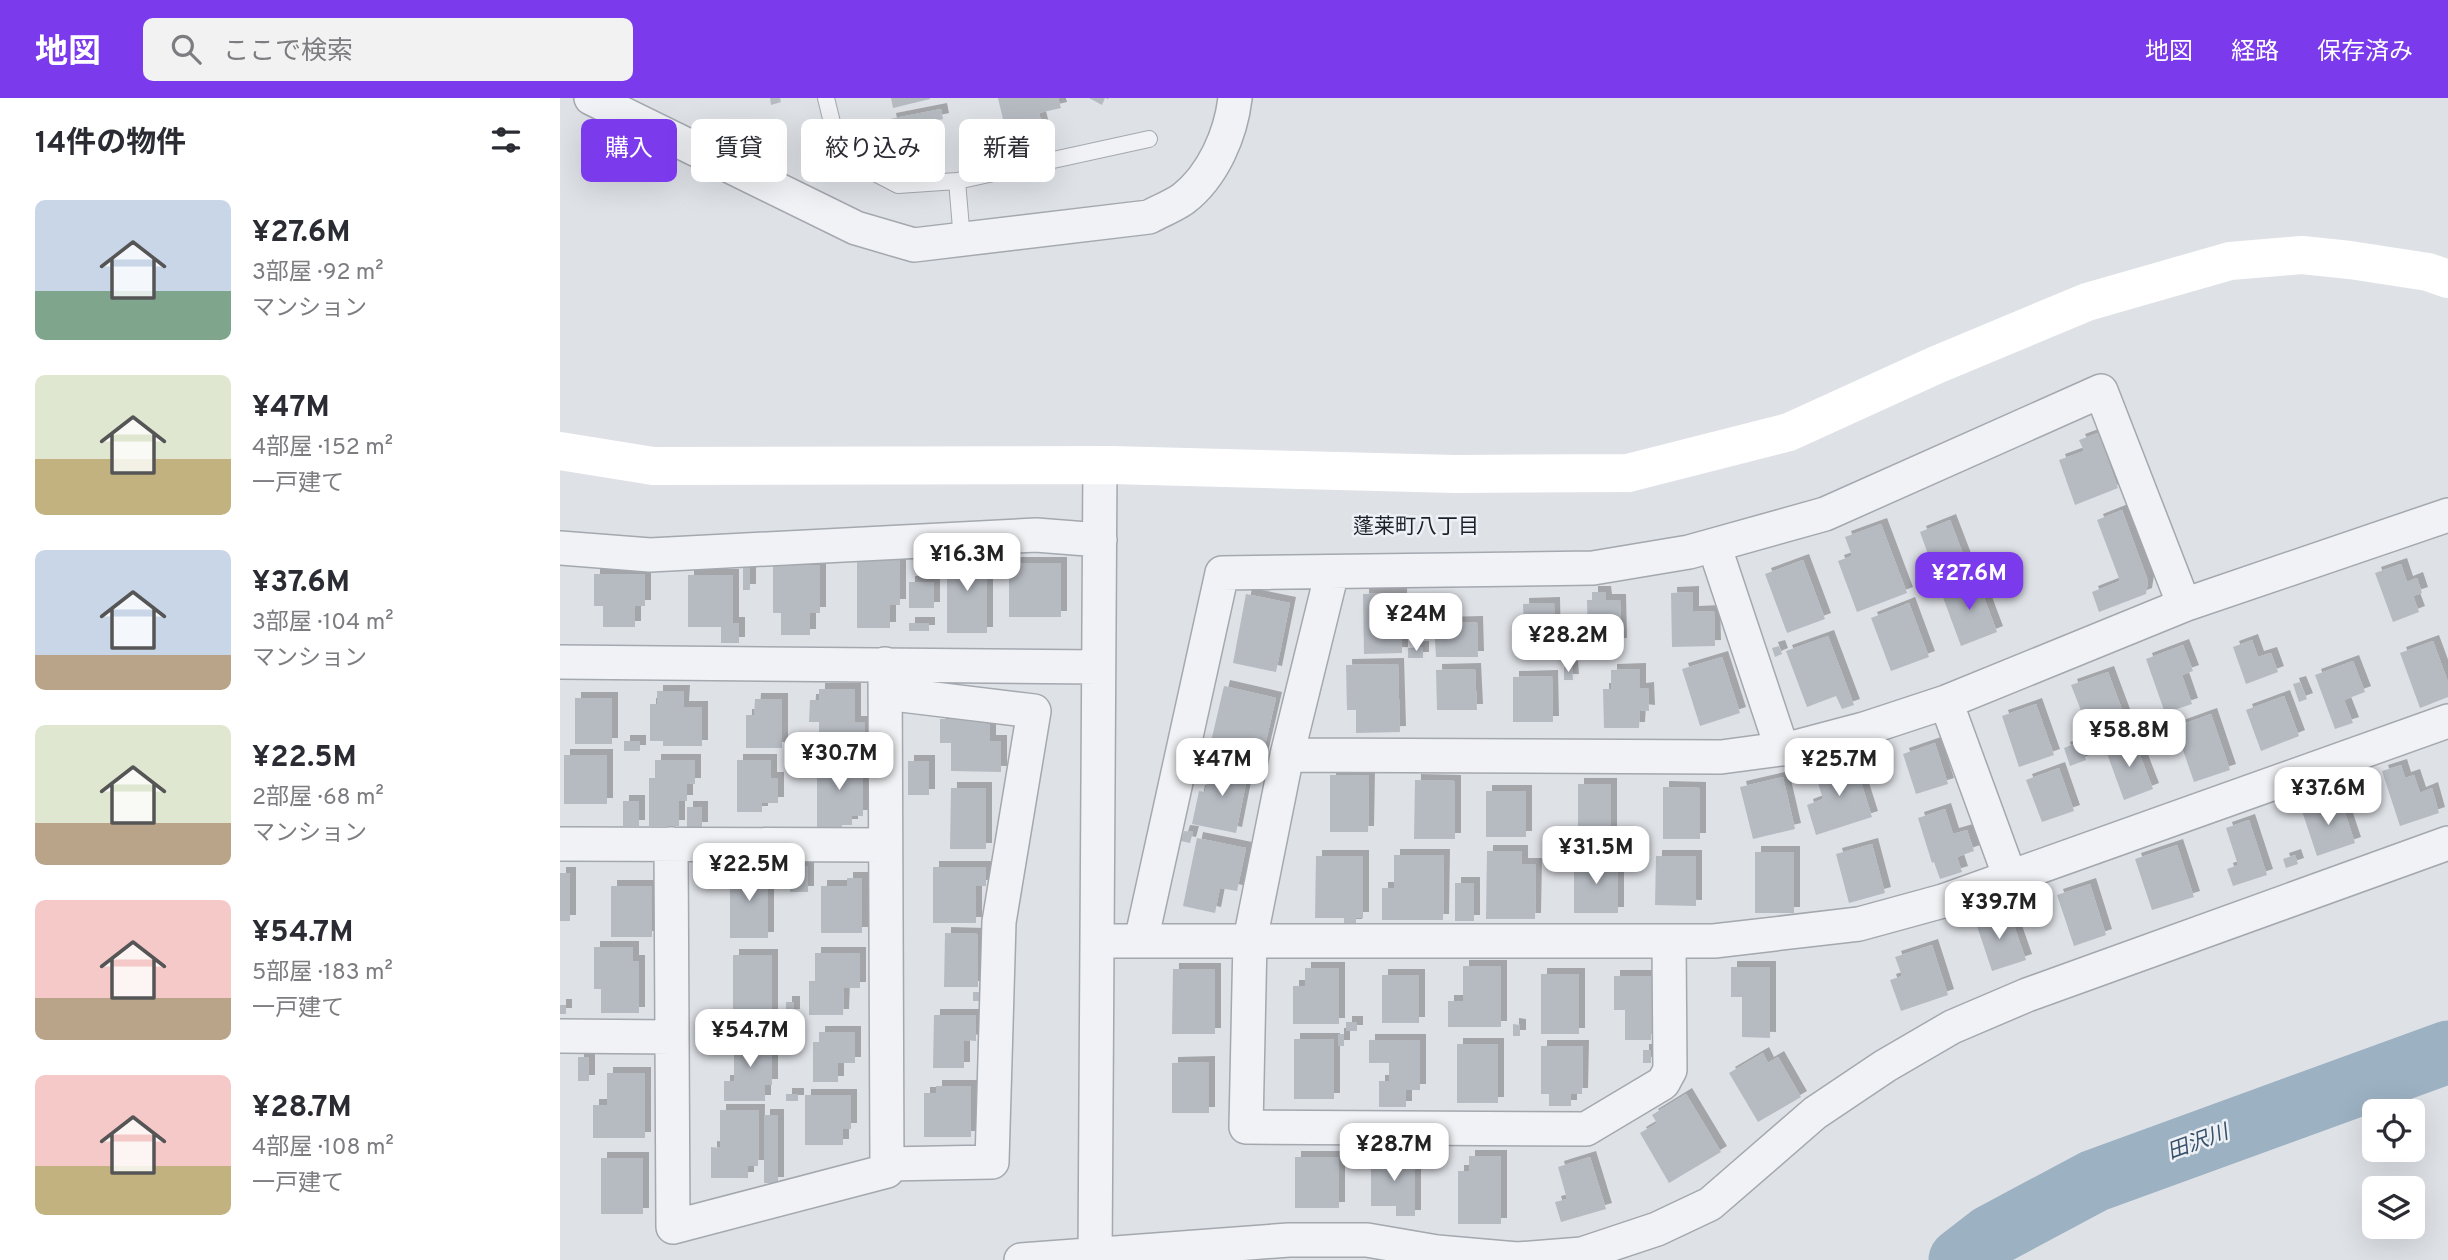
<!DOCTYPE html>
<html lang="ja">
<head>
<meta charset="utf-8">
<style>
  :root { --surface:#fff; --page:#f2f2f3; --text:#2b2b33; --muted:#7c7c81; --accent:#7c3aed }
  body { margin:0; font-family:Overpass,"Noto Sans JP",sans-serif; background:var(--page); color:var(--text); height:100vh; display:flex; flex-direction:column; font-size:26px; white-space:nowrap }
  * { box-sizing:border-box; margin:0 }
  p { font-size:23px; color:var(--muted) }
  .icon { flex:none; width:38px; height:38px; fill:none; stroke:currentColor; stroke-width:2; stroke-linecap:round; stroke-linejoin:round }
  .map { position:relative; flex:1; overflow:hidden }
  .details { display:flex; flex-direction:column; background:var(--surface); width:560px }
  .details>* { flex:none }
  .top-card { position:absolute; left:21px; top:21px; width:665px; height:63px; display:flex; gap:14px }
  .controls { position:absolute; left:1802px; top:1001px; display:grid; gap:14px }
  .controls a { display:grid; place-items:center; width:63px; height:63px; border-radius:10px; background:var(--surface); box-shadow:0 7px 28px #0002; font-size:35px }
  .price { position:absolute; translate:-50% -60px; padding:0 16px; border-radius:14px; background:#fff; color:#222; font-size:23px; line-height:46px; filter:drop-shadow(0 2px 4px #0008) }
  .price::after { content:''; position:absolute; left:50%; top:42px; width:21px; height:16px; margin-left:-10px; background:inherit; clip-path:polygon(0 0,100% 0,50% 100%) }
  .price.selected { background:var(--accent); color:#fff }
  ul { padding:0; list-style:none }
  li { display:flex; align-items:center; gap:21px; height:175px; padding:0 35px }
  li span { display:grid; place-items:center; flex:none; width:196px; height:140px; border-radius:10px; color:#555 }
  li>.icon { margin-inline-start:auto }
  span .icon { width:84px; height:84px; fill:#fffc; stroke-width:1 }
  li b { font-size:30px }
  h2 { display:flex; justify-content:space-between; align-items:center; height:84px; padding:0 35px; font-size:30px }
  .pill { padding:0 24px; border-radius:10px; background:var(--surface); box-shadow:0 7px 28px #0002; font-size:24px; line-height:63px }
  .pill.selected { background:var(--accent); color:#fff }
  header { display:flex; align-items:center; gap:42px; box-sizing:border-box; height:98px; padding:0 35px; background:var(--accent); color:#fff }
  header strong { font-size:33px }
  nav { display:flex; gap:38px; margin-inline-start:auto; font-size:24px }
  .search { width:490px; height:63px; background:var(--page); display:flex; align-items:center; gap:18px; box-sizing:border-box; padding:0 24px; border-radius:10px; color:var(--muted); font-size:26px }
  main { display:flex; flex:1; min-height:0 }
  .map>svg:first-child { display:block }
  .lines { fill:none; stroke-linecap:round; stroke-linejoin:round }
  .river { stroke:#9cb1c2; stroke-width:63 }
  .building { fill:#b6bbc2; filter:url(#shadow) }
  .lane-casing { stroke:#a4a8af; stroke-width:18 }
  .street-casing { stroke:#a4a8af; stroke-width:36 }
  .lane { stroke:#f0f2f5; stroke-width:16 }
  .street { stroke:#f0f2f5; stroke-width:33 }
  .secondary { stroke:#fff; stroke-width:38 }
  .labels { text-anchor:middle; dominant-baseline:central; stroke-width:5; stroke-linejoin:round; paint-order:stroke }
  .neighbourhood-label { font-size:21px; fill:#1b212b; stroke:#edf0f4 }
  .water-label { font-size:21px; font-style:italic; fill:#38516a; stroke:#edf0f4 }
</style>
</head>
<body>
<header>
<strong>地図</strong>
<div class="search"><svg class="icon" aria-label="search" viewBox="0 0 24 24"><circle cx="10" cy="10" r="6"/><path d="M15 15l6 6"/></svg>ここで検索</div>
<nav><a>地図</a><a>経路</a><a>保存済み</a></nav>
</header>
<main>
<section class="details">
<h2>14件の物件<svg class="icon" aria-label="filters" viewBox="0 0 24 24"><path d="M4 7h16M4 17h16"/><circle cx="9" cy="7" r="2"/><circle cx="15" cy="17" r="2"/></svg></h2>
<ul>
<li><span style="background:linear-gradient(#c9d6e8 65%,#7fa58c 0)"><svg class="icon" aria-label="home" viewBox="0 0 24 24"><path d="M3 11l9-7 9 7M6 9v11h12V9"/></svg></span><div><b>¥27.6M</b><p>3部屋 · 92 m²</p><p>マンション</p></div></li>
<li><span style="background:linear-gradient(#dfe7d0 60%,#c2b280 0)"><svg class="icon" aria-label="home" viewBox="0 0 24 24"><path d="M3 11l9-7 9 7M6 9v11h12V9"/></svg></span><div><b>¥47M</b><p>4部屋 · 152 m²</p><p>一戸建て</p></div></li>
<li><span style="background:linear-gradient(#c9d6e8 75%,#b9a48a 0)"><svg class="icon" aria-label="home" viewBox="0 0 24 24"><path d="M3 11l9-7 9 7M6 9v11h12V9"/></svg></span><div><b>¥37.6M</b><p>3部屋 · 104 m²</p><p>マンション</p></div></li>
<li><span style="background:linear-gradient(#dfe7d0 70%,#b9a48a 0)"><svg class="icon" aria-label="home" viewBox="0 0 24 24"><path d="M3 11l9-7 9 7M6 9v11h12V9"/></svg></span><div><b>¥22.5M</b><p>2部屋 · 68 m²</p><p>マンション</p></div></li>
<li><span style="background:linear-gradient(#f6c9c9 70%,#b9a48a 0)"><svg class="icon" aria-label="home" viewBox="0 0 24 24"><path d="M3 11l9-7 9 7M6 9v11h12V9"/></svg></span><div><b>¥54.7M</b><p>5部屋 · 183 m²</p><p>一戸建て</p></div></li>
<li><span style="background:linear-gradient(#f6c9c9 65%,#c2b280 0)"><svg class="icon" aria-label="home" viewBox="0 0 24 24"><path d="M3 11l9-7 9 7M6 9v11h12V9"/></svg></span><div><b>¥28.7M</b><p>4部屋 · 108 m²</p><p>一戸建て</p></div></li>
</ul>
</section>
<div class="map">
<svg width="1888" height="1162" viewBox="0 0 1888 1162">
  <defs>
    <filter id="shadow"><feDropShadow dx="6" dy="-6" stdDeviation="0" flood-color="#0004"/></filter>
  </defs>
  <rect width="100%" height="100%" fill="#dee1e6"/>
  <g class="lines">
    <!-- river -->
    <path class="river" d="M1400,1162L1431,1138L1534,1083L1888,954"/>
  </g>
  <!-- building -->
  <path class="building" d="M210,0H220L221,4L211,7Z
    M331,0H370V1L333,10Z
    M438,0H498L501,10L479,15L486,43L450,51Z
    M529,0H545L542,7Z
    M381,11L383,21L332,32L330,21Z
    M1538,335L1558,390L1515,407L1499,362L1524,353L1519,342Z
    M1562,412L1588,483L1586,496L1539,514L1532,494L1560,483L1537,422Z
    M1390,422L1408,469L1377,481L1360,434Z
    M1321,426L1347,495L1297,514L1278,463L1292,458L1285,439Z
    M387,456H427V535H387Z
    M297,462H340V507H330V530H297Z
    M1243,462L1265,521L1227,535L1205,476Z
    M449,465H501V519H449Z
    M1841,466L1847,484L1857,480L1862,495L1853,498L1859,514L1833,524L1815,475Z
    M183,467H190V492H183Z
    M213,467H260V515H250V537H221V515H213Z
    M34,476H85V508H75V529H43V508H34Z
    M128,477H173V525H179V545H161V529H128Z
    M1417,481L1437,534L1401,548L1381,494Z
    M349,484H374V510H349Z
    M1032,494H1045L1046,502H1060L1061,546L1028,547L1027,502H1032Z
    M1133,494V514L1154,513L1155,548L1112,549L1111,495Z
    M841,495L842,555L804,556L803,496Z
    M686,496L730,505L716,574L673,565Z
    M994,505L995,559L959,560L958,533H964L963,506Z
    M1349,505L1369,559L1331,573L1311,520Z
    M917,524L918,559H876L874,525Z
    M349,525H369V533H349Z
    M1268,538L1294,607L1282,611L1276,598L1247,609L1226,553Z
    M1692,542L1698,559L1711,555L1718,574L1686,586L1673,549Z
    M1873,543L1888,584V599L1860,610L1840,555Z
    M1623,547L1633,573L1622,577L1632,606L1605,615L1586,561Z
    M1219,548L1222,556L1215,559L1212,550Z
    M863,549V560H848V550Z
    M1162,559L1180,615L1140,628L1122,571Z
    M1793,563L1805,594L1784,602L1793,625L1775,631L1755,577Z
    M838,566L840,634L796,635V612H787L786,567Z
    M1004,569H1012L1013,582H1004Z
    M915,571L917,612H877L876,572Z
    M1080,571V591L1088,590L1089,613L1080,612L1079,630H1044L1043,591H1051V572Z
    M1548,574L1567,625L1531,638L1511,587Z
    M992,578L993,624H953V579Z
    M1740,584L1747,601L1739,604L1733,586Z
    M664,588L716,600L702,660L650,648Z
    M259,591H295V624H305V649H259V624H249L250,602H259Z
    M97,593H124L123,609H142V648H103V643H90V606H97Z
    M1724,598L1739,638L1701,653L1686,612Z
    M15,600H52V646H15Z
    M195,601H222V650H186V617H194Z
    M1476,606L1494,657L1459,669L1442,618Z
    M1651,616L1670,672L1634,684L1615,629Z
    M380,621H430V643H441V674L391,673V645H380Z
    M1573,639L1593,691L1564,702L1545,650Z
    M64,643H80V653H64Z
    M1519,644L1526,662L1510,668L1504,650Z
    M1375,645L1388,686L1356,696L1343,656Z
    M4,657H47V706H4Z
    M1293,659L1312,719L1256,737L1247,707L1263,701L1254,672Z
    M95,662H135V686H127V703H119V728H89V680H95Z
    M177,662H211V680H218V705H202V714H177Z
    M257,662H303V718H292V727H282V730H257Z
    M348,663H369V697H348Z
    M651,663L689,670L676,735L632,726L639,693L645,694Z
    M1841,667L1845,680L1854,677L1860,695L1872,690L1879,715L1840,728L1822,673Z
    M1499,670L1514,713L1482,724L1466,682Z
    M770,677H809L808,734H770Z
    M1223,679L1235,731L1193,741L1180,689Z
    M855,682L895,683V741H854Z
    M1018,686H1051V749H1018Z
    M1103,689L1140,690V741H1103Z
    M391,690H426V751H390Z
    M926,693H966V739H926Z
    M1780,700L1795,745L1757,758L1742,713Z
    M63,703H79V728H63Z
    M127,709H142V730H127Z
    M1385,711L1393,736L1407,732L1414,753L1397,759L1402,774L1380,781L1374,764L1372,765L1358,720Z
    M1689,722L1707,777L1673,788L1667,771L1678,767L1666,730Z
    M624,733L633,734L630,745L621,743Z
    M637,740L686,750L677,793L660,790L655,815L623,808Z
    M1312,746L1325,795L1289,805L1276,756Z
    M1617,747L1634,799L1592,812L1575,761Z
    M927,753H962V766H976L975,821H926Z
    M1195,754H1234V815H1195Z
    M834,757H884L883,822H822V790H834Z
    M1735,757L1738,766L1726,770L1723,761Z
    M756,758H803V820H796V827H784V820H755Z
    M1096,758H1136V808L1095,807Z
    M1014,760H1058V815H1014Z
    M230,768H248V794H230Z
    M373,769H426V788H416V825H373Z
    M170,770H208V840H170Z
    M0,775H10V823H0Z
    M287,780H302V835H261V788H287Z
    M895,785H914V823H895Z
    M1530,786L1546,837L1514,848L1497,797Z
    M51,788H92V839H51Z
    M1438,812L1442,825L1452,822L1466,862L1432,873L1414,819Z
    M385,835L418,836V889H384Z
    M1372,847L1388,897L1341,913L1330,882L1342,878L1335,859Z
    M34,849H73V863H79V915H41V891H34Z
    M255,855H300V890H284L283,917H249V883H255Z
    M173,857H212V920H173Z
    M903,868H941V929H888V903H903Z
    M1171,869H1210V940L1182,939V899H1171Z
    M745,870H779V926H733V888H745Z
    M613,871H655V936H612Z
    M981,876H1019V936H981Z
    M822,877H859V925H822Z
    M1054,878H1092L1091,942H1065V912H1054Z
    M413,894H421V903H413Z
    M226,904H234V917H226Z
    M0,907H6V916H0Z
    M374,917H416V943L404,942V970H373Z
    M786,924H797V933H786Z
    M953,926L960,927V938H953Z
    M259,934H295V965H278V984H253V944H259Z
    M778,936H784V948H778Z
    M174,937H212V987H205V1003H164V983H174Z
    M734,941H774V1001H734Z
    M809,942H860V992H846V1009H819V983H829V965H809Z
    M897,946H938V1005H897Z
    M981,948H1023L1022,996H1011V1008H989V996H981Z
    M1083,952H1091V965H1083Z
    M1203,955L1208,965L1218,959L1241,999L1198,1024L1169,975Z
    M18,959H29V983H18Z
    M649,964V1015H612V965Z
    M47,975H85V1040H33V1007H47Z
    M376,988H411V1039H364V995H376Z
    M226,996H238V1003H226Z
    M1126,996L1161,1054L1109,1085L1080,1035L1097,1025L1092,1017Z
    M245,997H291V1031H283V1047H245Z
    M160,1012H199L198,1068H188V1080H151V1049L160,1050Z
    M204,1017H218V1085H204Z
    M811,1058H855V1118H836V1108H811Z
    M909,1058H941V1126H898V1073H909Z
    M735,1059H779V1110H735Z
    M1030,1059L1046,1111L1001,1124L995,1104L1007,1101L998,1069Z
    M41,1060H83V1116H41Z"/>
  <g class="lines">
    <!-- lane casing -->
    <g class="lane-casing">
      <path id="lane" d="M266,0L280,57L338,87L397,83L589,41
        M397,83L402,142"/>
    </g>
    <!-- street casing -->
    <g class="street-casing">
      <path id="street" d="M31,0L296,130L354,147L589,119C600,113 613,108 623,101C653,78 671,36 675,0
        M1154,447L1222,651
        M0,450L90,457L476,437L540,442
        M772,474L727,657L690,842L686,1029L1026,1031L1103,985L1110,972L1109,843
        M0,564L538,569
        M325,595L474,613L439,824L432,1064L327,1066
        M1386,604L1450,779
        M727,657L1161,659L1236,649L1304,631L1386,604L1624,507L1888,417
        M0,746L325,747
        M111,746L113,1129L327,1073L325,566
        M537,843H1154L1299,826L1383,803L1888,623
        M581,843L662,475L1033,470L1129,454L1265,416L1541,293L1624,507
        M0,938L112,939
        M461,1162L729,1142H807L877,1154L957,1161L1022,1156L1097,1131L1150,1106L1255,1015L1325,968L1392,929L1467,897L1888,745
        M535,1162L540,367"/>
    </g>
    <!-- lane -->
    <use href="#lane" class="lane"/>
    <!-- street -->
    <use href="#street" class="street"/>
    <!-- secondary -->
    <path class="secondary" d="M0,353L93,368L551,367L895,376L1068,375L1229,334L1376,267L1527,204L1670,163L1742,157L1790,162L1868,174L1888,181"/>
  </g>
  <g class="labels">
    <!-- neighbourhood labels -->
    <g class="neighbourhood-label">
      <text x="856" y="429">蓬莱町八丁目</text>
    </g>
    <!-- water labels -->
    <g class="water-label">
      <text transform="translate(1638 1045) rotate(-20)">田沢川</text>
    </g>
  </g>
</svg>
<div class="controls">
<a><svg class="icon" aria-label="locate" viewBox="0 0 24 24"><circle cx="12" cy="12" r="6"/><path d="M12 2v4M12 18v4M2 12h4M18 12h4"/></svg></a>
<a><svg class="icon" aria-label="layers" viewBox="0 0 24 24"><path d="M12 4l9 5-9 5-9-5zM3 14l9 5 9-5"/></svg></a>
</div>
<b class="price" style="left:407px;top:495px">¥16.3M</b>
<b class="price selected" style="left:1409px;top:514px">¥27.6M</b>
<b class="price" style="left:856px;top:555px">¥24M</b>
<b class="price" style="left:1008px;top:576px">¥28.2M</b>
<b class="price" style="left:1569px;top:671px">¥58.8M</b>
<b class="price" style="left:279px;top:694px">¥30.7M</b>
<b class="price" style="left:662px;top:700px">¥47M</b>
<b class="price" style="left:1279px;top:700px">¥25.7M</b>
<b class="price" style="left:1768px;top:729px">¥37.6M</b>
<b class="price" style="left:1036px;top:788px">¥31.5M</b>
<b class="price" style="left:189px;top:805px">¥22.5M</b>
<b class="price" style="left:1439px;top:843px">¥39.7M</b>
<b class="price" style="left:190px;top:971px">¥54.7M</b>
<b class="price" style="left:834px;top:1085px">¥28.7M</b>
<div class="top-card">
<a class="pill selected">購入</a>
<a class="pill">賃貸</a>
<a class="pill">絞り込み</a>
<a class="pill">新着</a>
</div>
</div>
</main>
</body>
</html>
